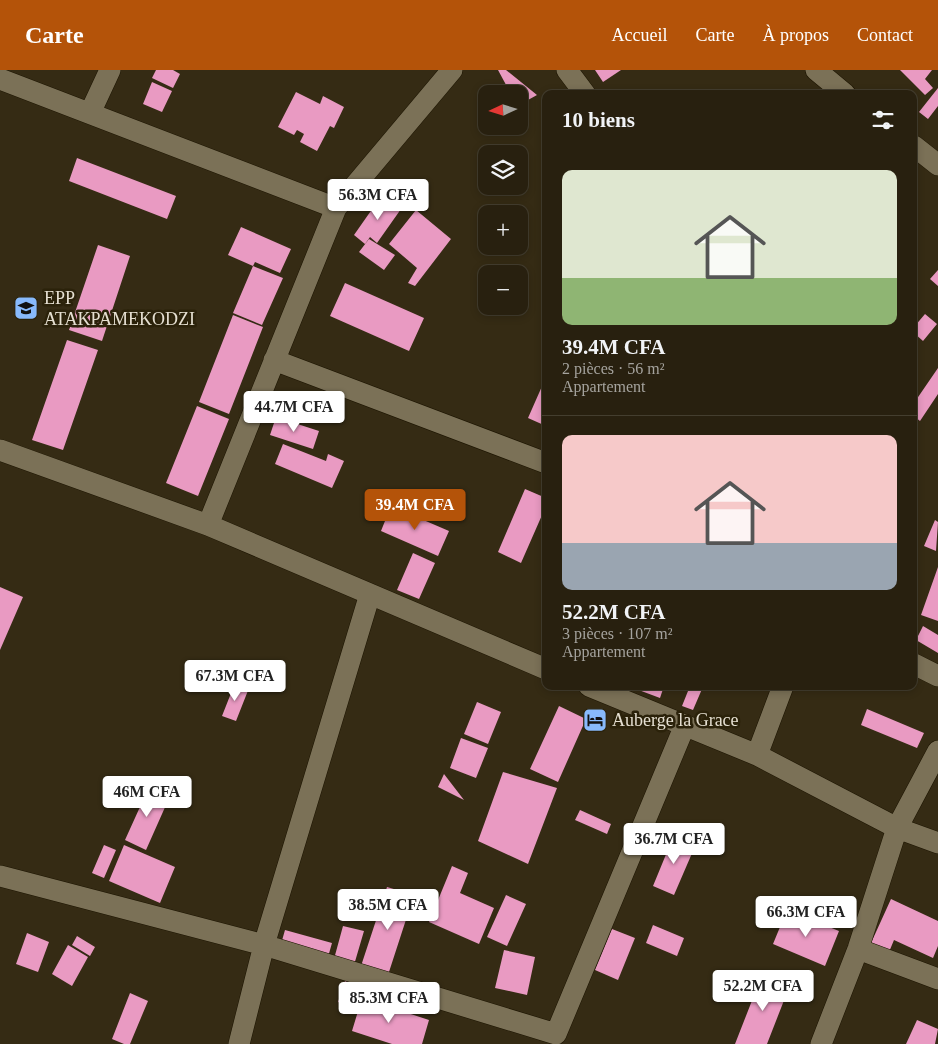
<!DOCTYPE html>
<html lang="fr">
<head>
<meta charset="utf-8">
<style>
  :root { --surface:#28200f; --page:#302818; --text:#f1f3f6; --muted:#a5a39e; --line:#443e2f; --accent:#b45309 }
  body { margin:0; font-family:Georgia,serif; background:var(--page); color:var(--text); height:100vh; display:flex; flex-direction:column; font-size:19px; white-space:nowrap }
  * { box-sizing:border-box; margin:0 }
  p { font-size:16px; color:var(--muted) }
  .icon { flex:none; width:28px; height:28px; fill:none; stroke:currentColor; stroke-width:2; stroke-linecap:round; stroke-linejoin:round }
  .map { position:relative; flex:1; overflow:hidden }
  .panel { position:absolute; left:542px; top:20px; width:375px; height:600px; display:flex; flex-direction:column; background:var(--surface); border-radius:10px; box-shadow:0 2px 8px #0003,0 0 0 1px var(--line) }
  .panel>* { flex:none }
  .needle { width:32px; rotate:266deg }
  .buttons { position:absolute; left:478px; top:15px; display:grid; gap:10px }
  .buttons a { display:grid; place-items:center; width:50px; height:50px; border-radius:10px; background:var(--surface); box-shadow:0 2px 8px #0003,0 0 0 1px var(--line); font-size:25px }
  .price { position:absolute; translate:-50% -42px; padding:0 11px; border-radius:5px; background:#fff; color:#222; font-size:16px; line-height:32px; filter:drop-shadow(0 1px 2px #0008) }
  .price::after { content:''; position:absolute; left:50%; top:30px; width:15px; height:11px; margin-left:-8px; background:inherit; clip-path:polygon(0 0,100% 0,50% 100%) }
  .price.selected { background:var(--accent); color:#fff }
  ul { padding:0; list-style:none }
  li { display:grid; align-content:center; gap:10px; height:265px; padding:0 20px }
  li+li { border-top:1px solid var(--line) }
  li span { display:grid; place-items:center; height:155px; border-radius:10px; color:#555 }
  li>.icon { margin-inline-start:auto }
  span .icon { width:90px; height:90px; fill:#fffc; stroke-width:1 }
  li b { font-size:21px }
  h2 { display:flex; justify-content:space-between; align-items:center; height:60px; padding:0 20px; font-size:21px }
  header { display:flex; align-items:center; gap:30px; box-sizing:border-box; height:70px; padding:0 25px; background:var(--accent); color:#fff }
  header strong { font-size:24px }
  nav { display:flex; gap:28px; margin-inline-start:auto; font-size:18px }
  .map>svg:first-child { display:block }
  .building { fill:#e99ac2 }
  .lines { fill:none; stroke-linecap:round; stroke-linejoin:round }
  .street-casing { stroke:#1c1400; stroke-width:22 }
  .street { stroke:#7b7157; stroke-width:21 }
  .labels { text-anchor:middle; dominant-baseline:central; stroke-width:5; stroke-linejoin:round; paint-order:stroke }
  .poi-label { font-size:18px; fill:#e5dfd1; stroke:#2b220a; text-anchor:start }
</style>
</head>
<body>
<header>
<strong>Carte</strong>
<nav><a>Accueil</a><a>Carte</a><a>À propos</a><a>Contact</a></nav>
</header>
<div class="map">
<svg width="938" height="974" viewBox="0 0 938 974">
  <rect width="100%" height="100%" fill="#352b14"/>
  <!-- building -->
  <path class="building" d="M156,0H173L180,4L173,18L152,8Z
    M498,0H506L537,25L519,35V24H511Z
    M595,0H621L603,12Z
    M900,0H932L925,9L933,18L925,25Z
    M152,12L172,21L162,42L143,34Z
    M938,18V36L928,49L919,42Z
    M296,22L320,34L323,26L344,37L334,58L330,56L317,81L300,72L304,64L297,60L294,65L278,57Z
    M77,88L176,126L167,149L69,111Z
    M382,125L401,139L377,173L370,167L365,174L354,165Z
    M416,140L451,169L415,216L408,213L417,198L389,174Z
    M241,157L291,179L280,203L255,192L253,196L228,185Z
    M369,169L395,185L384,200L359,182Z
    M98,175L130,186L102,271L69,260Z
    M253,196L283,208L262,255L233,243Z
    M938,200V216L930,209Z
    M345,213L424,248L409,281L330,246Z
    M925,244L937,254L923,271L914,263V257Z
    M233,245L263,257L229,344L199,332Z
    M67,270L98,280L63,380L32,370Z
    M938,298V324L920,351L914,346V333Z
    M543,314L546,316V356L528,348Z
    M197,336L229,349L198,426L166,413Z
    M276,347L319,361L313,379L270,365Z
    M283,374L326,391L328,384L344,391L332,418L275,394Z
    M525,419L546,428V436L521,493L498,482Z
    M391,436L449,461L438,486L381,461Z
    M935,450L938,452L936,481L924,476Z
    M413,483L435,493L419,529L397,520Z
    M938,497V551L921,545Z
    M0,517L23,527L0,580Z
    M923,556L938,565V583L916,570Z
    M235,613L249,618L236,651L222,646Z
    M637,616H664L660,628L636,619Z
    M690,616L702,619L693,640L682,636Z
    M477,632L501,642L488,674L464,664Z
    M559,636L586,649L558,712L530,699Z
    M867,639L924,663L917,678L861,655Z
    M461,668L488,678L476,708L450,698Z
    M503,702L557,718L528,794L478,771Z
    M444,704L464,730L438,717Z
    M149,717L170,726L146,780L125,770Z
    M580,740L611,754L607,764L575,750Z
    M674,765L696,774L674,825L653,816Z
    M104,775L116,780L104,808L92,803Z
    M124,775L175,797L160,833L109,811Z
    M452,796L468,803L460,823L494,838L479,874L429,852Z
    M387,817L414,825L388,905L361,896Z
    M506,825L526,834L507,876L487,867Z
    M891,829L938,851V876L933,888L894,870L889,882L871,873Z
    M787,840L839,861L825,896L773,874Z
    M653,855L684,868L677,886L646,873Z
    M343,856L364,861L354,895L334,889Z
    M612,859L635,868L618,910L595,900Z
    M285,860L332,873L328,887L281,874Z
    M27,863L49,872L38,902L16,894Z
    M77,866L95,877L90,886L72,875Z
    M68,875L88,887L72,916L52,904Z
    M504,880L535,887L527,925L495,918Z
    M762,905L790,915L767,974H735Z
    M345,911L358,915L352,936L338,932Z
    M130,923L148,931L130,974H124L112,969Z
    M362,928L429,950L422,974H392L352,961Z
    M917,950L938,959L935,974H906Z"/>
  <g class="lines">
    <!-- street casing -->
    <g class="street-casing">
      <path id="street" d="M567,0L585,24
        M816,0L845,24
        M0,9L336,138
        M90,43L110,0
        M914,76L938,95
        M274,290L546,393
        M0,380L208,455L546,599
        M208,455L336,138L452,0
        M914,594L938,606
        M589,616L757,685L897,758L938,773
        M757,685L783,616
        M0,806L264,875L556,964L685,655
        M858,879L938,909
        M239,974L264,875L370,524
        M821,974L858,879L897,758L938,681"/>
    </g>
    <!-- street -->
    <use href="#street" class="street"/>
  </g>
  <!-- icons -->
  <defs>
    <g id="school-square" transform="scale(1.25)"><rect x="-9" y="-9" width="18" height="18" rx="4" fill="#88bafc" stroke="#2b220a"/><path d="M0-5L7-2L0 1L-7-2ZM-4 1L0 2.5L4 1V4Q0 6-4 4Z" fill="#111"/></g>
    <g id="hotel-square" transform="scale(1.25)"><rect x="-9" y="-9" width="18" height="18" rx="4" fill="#88bafc" stroke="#2b220a"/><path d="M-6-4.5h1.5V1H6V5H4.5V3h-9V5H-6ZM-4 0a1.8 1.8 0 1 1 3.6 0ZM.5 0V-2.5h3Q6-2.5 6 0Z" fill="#111"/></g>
  </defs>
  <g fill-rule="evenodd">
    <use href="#school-square" x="26" y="238"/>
    <use href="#hotel-square" x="595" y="650"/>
  </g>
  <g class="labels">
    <!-- poi labels -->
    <g class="poi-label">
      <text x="44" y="228">EPP<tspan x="44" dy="21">ATAKPAMEKODZI</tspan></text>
      <text x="612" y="650">Auberge la Grace</text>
    </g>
  </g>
</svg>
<div class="buttons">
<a><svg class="needle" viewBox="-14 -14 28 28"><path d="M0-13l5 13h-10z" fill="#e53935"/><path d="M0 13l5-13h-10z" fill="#a5a39e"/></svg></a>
<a><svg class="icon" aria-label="layers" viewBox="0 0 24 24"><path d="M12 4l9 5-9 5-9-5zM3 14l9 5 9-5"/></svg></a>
<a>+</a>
<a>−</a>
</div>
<b class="price" style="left:378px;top:151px">56.3M CFA</b>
<b class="price" style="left:294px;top:363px">44.7M CFA</b>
<b class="price selected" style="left:415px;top:461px">39.4M CFA</b>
<b class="price" style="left:235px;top:632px">67.3M CFA</b>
<b class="price" style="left:147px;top:748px">46M CFA</b>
<b class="price" style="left:674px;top:795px">36.7M CFA</b>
<b class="price" style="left:388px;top:861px">38.5M CFA</b>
<b class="price" style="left:806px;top:868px">66.3M CFA</b>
<b class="price" style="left:763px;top:942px">52.2M CFA</b>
<b class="price" style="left:389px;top:954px">85.3M CFA</b>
<section class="panel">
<h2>10 biens<svg class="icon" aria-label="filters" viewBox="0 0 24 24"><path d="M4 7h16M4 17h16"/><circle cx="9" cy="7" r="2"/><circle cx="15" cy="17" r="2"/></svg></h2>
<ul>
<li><span style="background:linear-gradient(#dfe7d0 70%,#8fb573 0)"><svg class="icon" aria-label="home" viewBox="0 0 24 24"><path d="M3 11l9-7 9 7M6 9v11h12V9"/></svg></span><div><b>39.4M CFA</b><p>2 pièces · 56 m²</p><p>Appartement</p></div></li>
<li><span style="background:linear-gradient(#f6c9c9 70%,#9aa5b1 0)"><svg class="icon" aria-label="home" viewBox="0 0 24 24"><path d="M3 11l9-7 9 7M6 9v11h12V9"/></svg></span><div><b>52.2M CFA</b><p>3 pièces · 107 m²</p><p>Appartement</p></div></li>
</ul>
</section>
</div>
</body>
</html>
